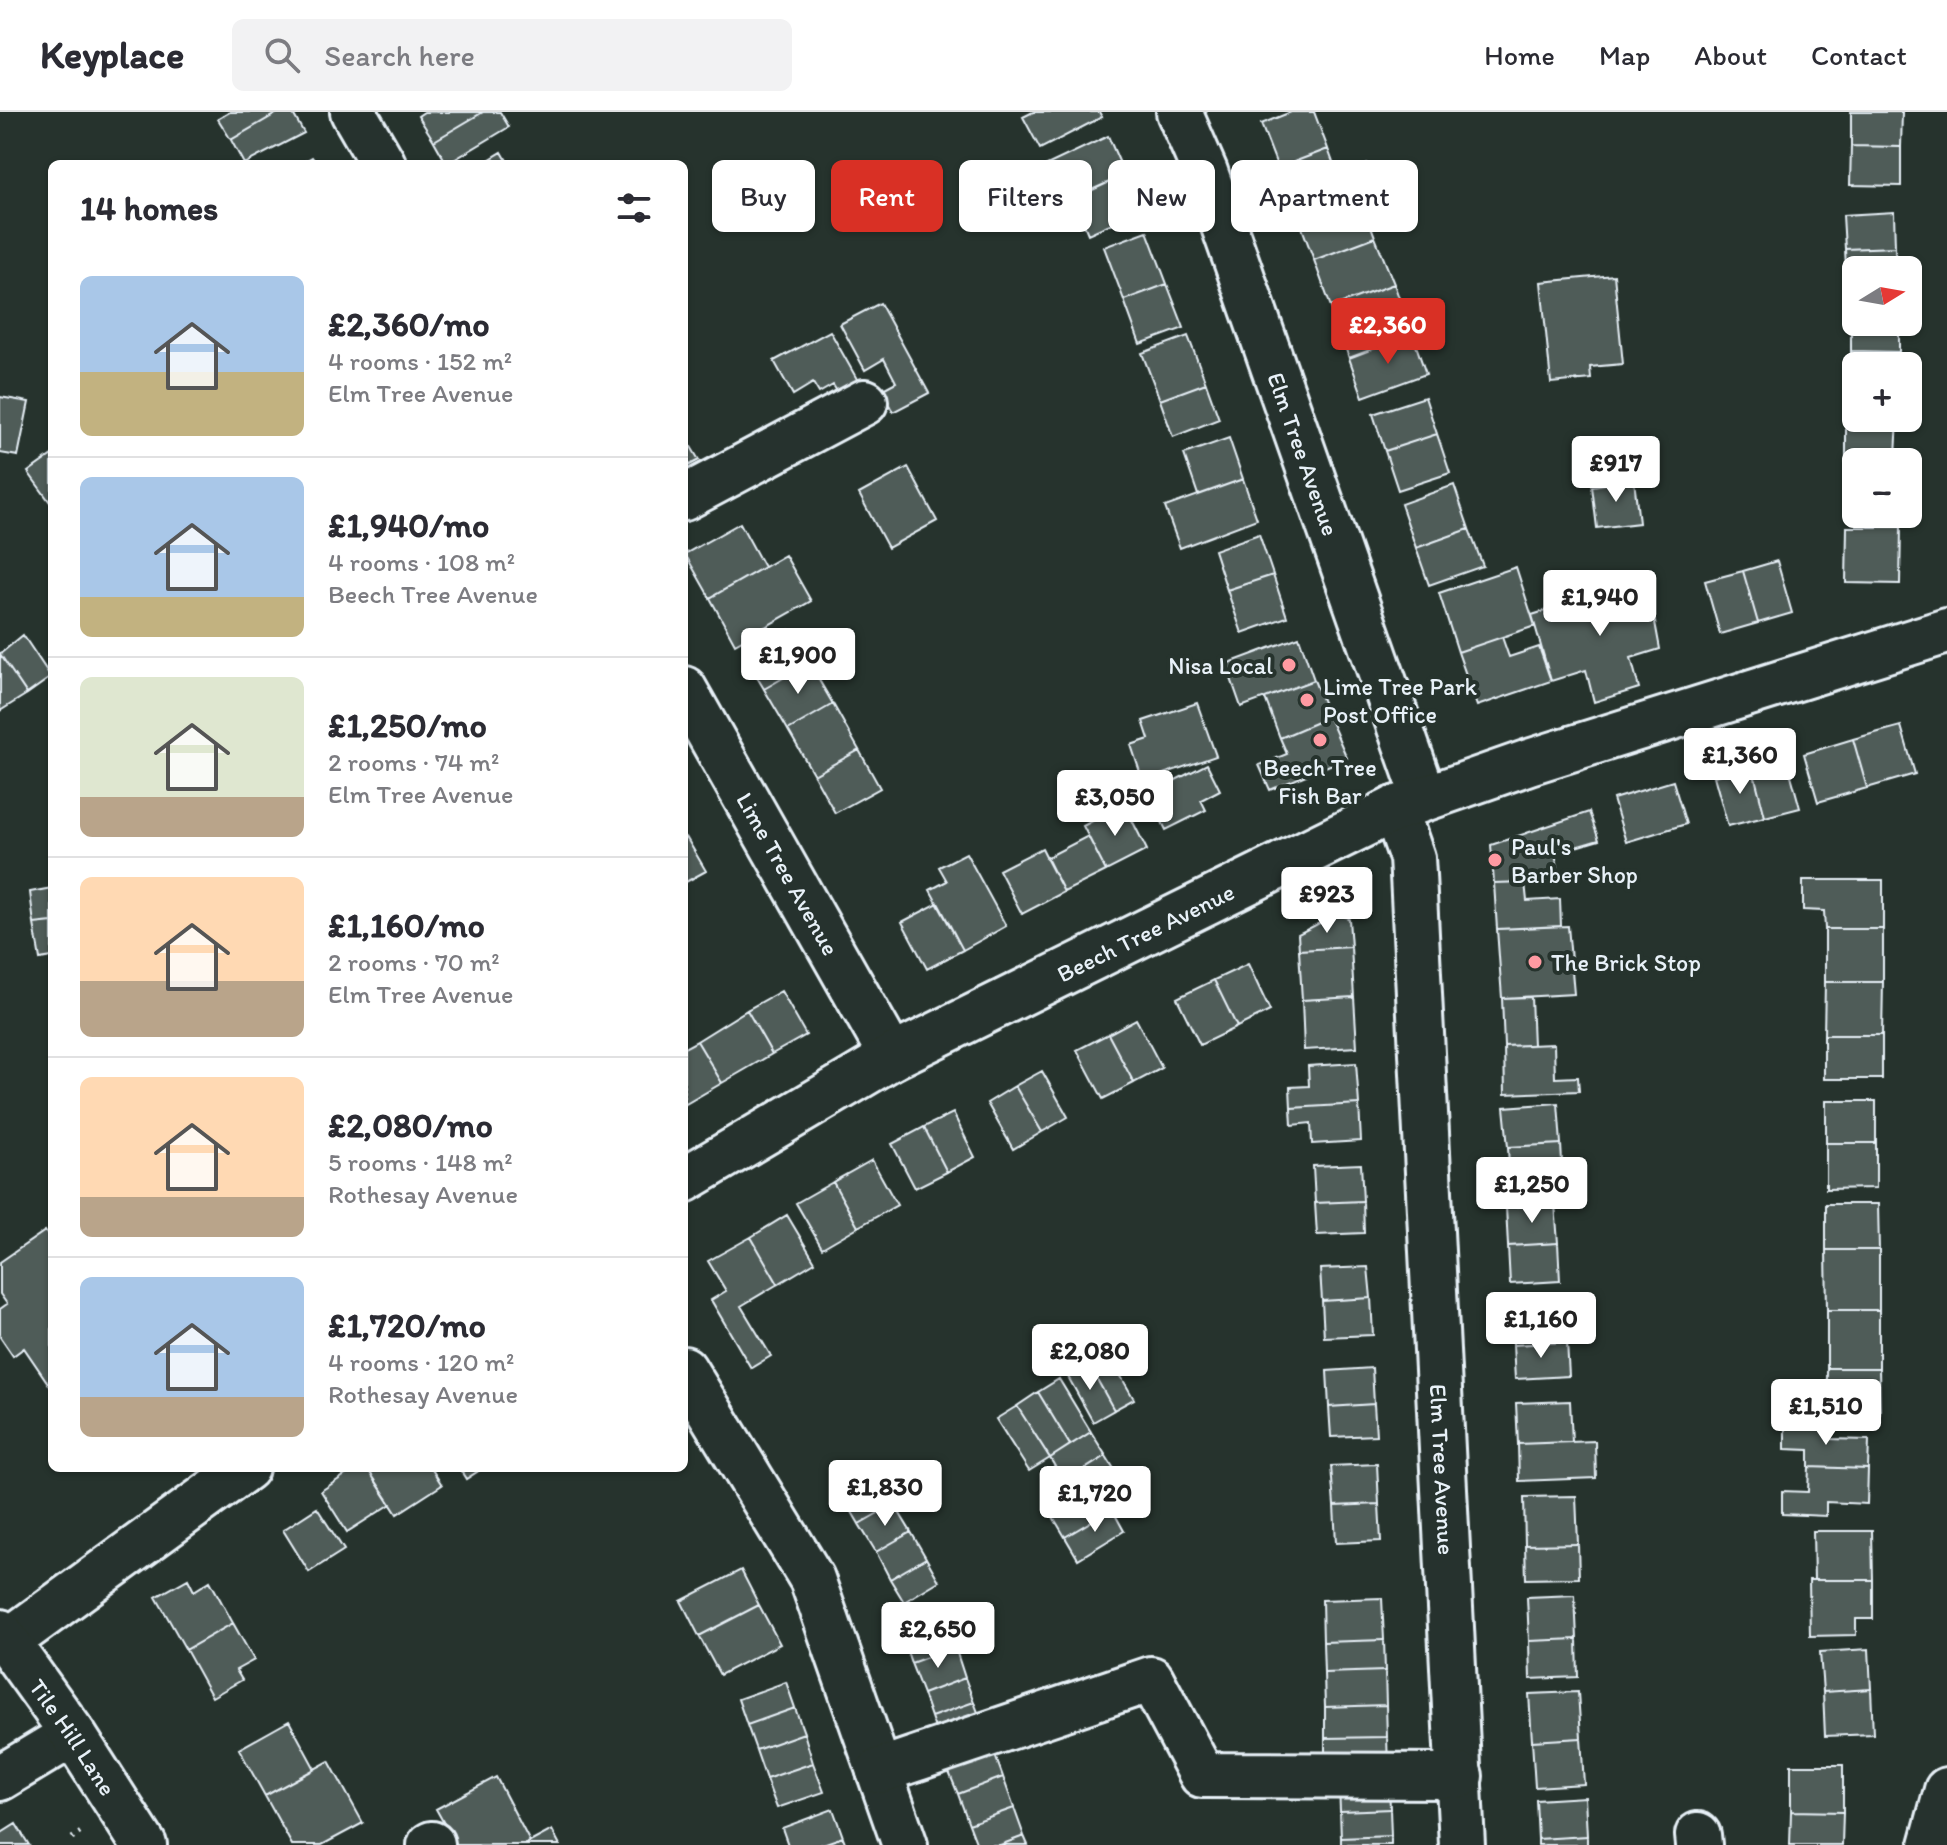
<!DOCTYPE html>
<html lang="en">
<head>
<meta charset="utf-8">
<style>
  :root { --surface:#fff; --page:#f2f2f3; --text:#2b2b33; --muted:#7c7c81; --line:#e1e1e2; --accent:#d93025 }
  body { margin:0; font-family:Itim,sans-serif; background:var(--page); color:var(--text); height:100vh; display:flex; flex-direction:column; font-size:30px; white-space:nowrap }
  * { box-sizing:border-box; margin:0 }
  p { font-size:26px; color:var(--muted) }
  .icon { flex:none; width:44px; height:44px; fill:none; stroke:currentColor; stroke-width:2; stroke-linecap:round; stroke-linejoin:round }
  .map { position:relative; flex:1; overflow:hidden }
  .panel { position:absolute; left:48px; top:48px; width:640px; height:1312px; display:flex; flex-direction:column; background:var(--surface); border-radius:12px; box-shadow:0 2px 6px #0004 }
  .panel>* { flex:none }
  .hud { position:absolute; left:712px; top:48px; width:760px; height:72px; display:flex; gap:16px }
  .needle { width:52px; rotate:79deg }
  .tools { position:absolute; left:1842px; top:144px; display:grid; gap:16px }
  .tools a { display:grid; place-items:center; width:80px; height:80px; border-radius:12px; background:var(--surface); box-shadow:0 2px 6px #0004; font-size:40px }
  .price { position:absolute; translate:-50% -68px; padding:0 18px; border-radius:8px; background:#fff; color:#222; font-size:26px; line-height:52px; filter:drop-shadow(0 2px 4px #0008) }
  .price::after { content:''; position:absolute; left:50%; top:48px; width:24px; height:18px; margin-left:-12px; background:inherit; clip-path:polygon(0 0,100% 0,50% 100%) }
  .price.selected { background:var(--accent); color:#fff }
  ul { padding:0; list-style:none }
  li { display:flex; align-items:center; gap:24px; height:200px; padding:0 32px }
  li+li { border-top:2px solid var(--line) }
  li span { display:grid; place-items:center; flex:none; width:224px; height:160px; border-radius:12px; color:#555 }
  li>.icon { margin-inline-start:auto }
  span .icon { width:96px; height:96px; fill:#fffc; stroke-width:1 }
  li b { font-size:34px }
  h2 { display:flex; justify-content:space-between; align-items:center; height:96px; padding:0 32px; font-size:34px }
  .chip { padding:0 28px; border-radius:12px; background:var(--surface); box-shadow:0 2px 6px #0004; font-size:28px; line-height:72px }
  .chip.selected { background:var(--accent); color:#fff }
  header { display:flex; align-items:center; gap:48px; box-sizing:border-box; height:112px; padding:0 40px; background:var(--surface); border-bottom:2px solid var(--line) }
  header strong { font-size:38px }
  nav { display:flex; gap:44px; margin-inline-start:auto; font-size:28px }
  .search { width:560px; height:72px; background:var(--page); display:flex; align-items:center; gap:20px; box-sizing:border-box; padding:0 28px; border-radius:12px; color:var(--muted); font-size:30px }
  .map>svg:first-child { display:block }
  .building { fill:#505c59; stroke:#e8f1f8; stroke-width:2 }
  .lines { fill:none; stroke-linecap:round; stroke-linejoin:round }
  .minor-casing { stroke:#e8f1f8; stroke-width:50 }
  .major-casing { stroke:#e8f1f8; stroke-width:50 }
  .path { stroke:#e8f1f8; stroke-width:5; stroke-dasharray:2 6; stroke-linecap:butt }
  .minor { stroke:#26332d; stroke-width:44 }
  .major { stroke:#26332d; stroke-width:44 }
  .poi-dot { fill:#ff9aa2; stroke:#26332d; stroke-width:3 }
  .labels { text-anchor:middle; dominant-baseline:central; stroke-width:8; stroke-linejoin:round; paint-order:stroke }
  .street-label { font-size:24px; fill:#e8f1f8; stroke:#26332d }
  .poi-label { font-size:24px; fill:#e8f1f8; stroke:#26332d; text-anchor:start }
</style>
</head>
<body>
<header>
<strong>Keyplace</strong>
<div class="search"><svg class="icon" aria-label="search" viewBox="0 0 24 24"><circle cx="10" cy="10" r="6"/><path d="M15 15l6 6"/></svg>Search here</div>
<nav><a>Home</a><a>Map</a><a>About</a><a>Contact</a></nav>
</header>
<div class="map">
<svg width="1947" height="1733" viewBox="0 0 1947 1733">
  <rect width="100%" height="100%" fill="#26332d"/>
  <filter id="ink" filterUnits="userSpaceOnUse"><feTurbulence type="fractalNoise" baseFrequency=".0125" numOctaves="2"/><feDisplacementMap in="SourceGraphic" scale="16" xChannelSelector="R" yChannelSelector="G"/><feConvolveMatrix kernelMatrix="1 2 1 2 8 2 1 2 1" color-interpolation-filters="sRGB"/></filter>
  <g filter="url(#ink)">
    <!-- building -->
    <path class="building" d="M230,0H279L231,28L218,7Z
      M279,0H292L304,21L244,52L231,28Z
      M424,0H483L434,29L418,4Z
      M483,0H500L509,15L447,52L434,29Z
      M1033,0H1099L1102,5L1040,37L1023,5Z
      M1291,0H1314L1328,37L1278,56L1261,12Z
      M1851,0H1902L1901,35L1851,34Z
      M1108,24L1125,63L1047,99L1030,61Z
      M1851,34L1901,35V74L1850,73Z
      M1328,37L1338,64L1368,52L1375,70L1312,94L1309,86L1292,93L1278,56Z
      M502,40L509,52H482Z
      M312,45L317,52H300Z
      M1125,63L1141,98L1088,122L1073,86Z
      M1388,65L1394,83L1364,95L1375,125L1314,148L1301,113L1317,107L1312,94Z
      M1894,100L1895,135L1845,137L1843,103Z
      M1147,119L1167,172L1124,188L1104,135Z
      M1375,125L1394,172L1331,195L1314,148Z
      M1895,135L1896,158H1856V174H1847L1845,137Z
      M1614,163L1623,252L1590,255L1591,267L1551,271L1541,170Z
      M1167,172L1184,216L1140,232L1124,188Z
      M1394,172L1412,222L1349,246L1331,195Z
      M880,191L929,281L893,300L881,278L896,270L884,247L865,258L840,212Z
      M1851,199H1856V210H1899V240L1851,239Z
      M830,219L862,276L842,287L833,273L819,281L813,271L793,283L774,249Z
      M1412,222L1426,262L1363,285L1349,246Z
      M1188,224L1206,271L1160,288L1142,241Z
      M1851,239L1899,240V254H1856V273H1851Z
      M1206,271L1219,307L1173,325L1160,288Z
      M0,285L29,290L18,344L0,341Z
      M1425,285L1437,322L1385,339L1373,302Z
      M1846,301H1856V306H1898L1896,344L1846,343Z
      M1437,322L1450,361L1398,378L1385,339Z
      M684,323L699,348L684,356Z
      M1229,326L1243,367L1198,383L1184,342Z
      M52,343V393L28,360Z
      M1846,343L1896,344V350H1856V384H1845Z
      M908,355L937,409L888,436L859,382Z
      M1243,367L1257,407L1180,436L1165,395Z
      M1634,368L1639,411L1597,416L1592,374Z
      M1454,373L1469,417L1416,436L1401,392Z
      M740,411L764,455L710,486L685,442Z
      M1847,415H1901L1900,472L1846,471Z
      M1469,417L1483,454L1429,473L1416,436Z
      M1259,422L1273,463L1227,478L1214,438Z
      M785,443L811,489L735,532L710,486Z
      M1777,449L1792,501L1758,511L1743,459Z
      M1516,455L1535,514L1458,540L1439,481Z
      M1743,459L1758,511L1720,522L1705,469Z
      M1273,463L1287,505L1242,521L1227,478Z
      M1647,467L1660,537L1631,546L1639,576L1594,590L1586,558L1551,569L1532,503Z
      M789,518L809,551L764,577L745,545Z
      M23,523L51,565L27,582L0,542Z
      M1299,525L1314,568L1241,595L1226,552Z
      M1502,525L1509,545L1539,535L1551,569L1477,594L1458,540Z
      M0,542L27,582L0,599Z
      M809,551L833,592L788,618L764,577Z
      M1314,568L1329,605L1280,626L1265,586Z
      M1197,591L1216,644L1143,669L1131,633L1149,627L1143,609Z
      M833,592L859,638L814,663L788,618Z
      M1329,605L1347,646L1270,678L1259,653L1287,642L1280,626Z
      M1901,614L1915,662L1867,676L1853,627Z
      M1853,627L1867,676L1818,690L1804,642Z
      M859,638L880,676L835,701L814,663Z
      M1786,645L1800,696L1765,705L1752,654Z
      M1207,652L1220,678L1201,688L1206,698L1166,718L1148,682Z
      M1752,654L1765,705L1728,714L1714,664Z
      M1673,669L1686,712L1626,730L1613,687Z
      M1124,692L1147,738L1106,759L1083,714Z
      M1589,700L1599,728L1555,741L1561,769L1494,771L1491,733Z
      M1088,724L1106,759L1064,780L1046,746Z
      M686,725L706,759L684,771V726Z
      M1042,736L1064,780L1022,802L999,758Z
      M966,741L1006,814L963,838L930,778L947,769L939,755Z
      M1803,768H1883V817H1825L1824,799L1803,798Z
      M1525,770L1527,789L1560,787L1561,814L1497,817L1494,771Z
      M52,776V810L34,812L30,780Z
      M938,791L963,838L927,857L902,810Z
      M1339,801L1349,807L1351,835L1299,838L1298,822Z
      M52,810V845L40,847L34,812Z
      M1568,814L1574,882L1502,886L1497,817Z
      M1825,817H1883V870H1825Z
      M1351,835L1354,885L1302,888L1299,838Z
      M1248,852L1270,899L1237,915L1214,868Z
      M1214,868L1237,915L1200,933L1177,886Z
      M1825,870H1883L1882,923H1824Z
      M781,879L806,923L772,942L747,898Z
      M1354,885L1357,935L1304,938L1302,888Z
      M1531,885L1533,933L1504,934L1502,886Z
      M747,898L772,942L722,971L697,929Z
      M1136,907L1162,956L1134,971L1108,922Z
      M1108,922L1134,971L1103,987L1077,938Z
      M1824,923H1882V967H1824Z
      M697,929L722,971L684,993V936Z
      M1554,932L1555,966L1578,965L1579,979L1505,982L1504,934Z
      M1356,951L1359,992L1291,996L1290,975L1309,974L1308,954Z
      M1042,959L1068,1005L1042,1020L1015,974Z
      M1015,974L1042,1020L1013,1037L987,991Z
      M1826,989H1876V1031H1826Z
      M1558,991L1561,1032L1508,1035L1504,995Z
      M1359,992L1361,1029L1312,1032L1311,1011L1292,1013L1291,996Z
      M953,1001L975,1045L947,1060L924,1015Z
      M924,1015L947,1060L915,1076L892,1032Z
      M1826,1031H1876V1076L1826,1077Z
      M1561,1032L1563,1069L1510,1073L1508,1035Z
      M872,1048L897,1093L858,1115L833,1070Z
      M1361,1052L1363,1089L1315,1091L1313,1054Z
      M833,1070L858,1115L822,1136L796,1091Z
      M1363,1089L1364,1121L1317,1123L1315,1091Z
      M1555,1092L1558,1131L1508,1134L1506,1095Z
      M1826,1092H1878L1879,1138H1826Z
      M787,1103L815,1150L778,1172L751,1125Z
      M45,1119L52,1129V1277L24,1236L13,1244L0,1225V1197L7,1192L0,1182V1150Z
      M751,1125L778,1172L741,1194L771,1244L751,1256L711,1188L726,1179L708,1149Z
      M1558,1131L1560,1169L1510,1172L1508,1134Z
      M1826,1138H1879V1198H1827Z
      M1368,1155L1371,1186L1322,1189L1320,1157Z
      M1371,1186L1373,1223L1324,1225L1322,1189Z
      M1565,1189L1567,1230L1513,1233L1511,1191Z
      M1827,1198H1879V1256H1827Z
      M1567,1230L1569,1264L1515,1267L1513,1233Z
      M1107,1240L1134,1287L1114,1298L1088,1251Z
      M1088,1251L1114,1298L1093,1310L1067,1263Z
      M1372,1256L1374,1292L1329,1295L1327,1259Z
      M1827,1256H1879L1880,1301L1827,1302Z
      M1059,1267L1091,1320L1070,1333L1038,1280Z
      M1038,1280L1070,1333L1050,1346L1017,1294Z
      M1570,1289L1572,1330L1518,1332L1516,1291Z
      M1374,1292L1376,1323L1331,1325L1329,1295Z
      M1017,1294L1050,1346L1029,1359L996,1307Z
      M1785,1310L1830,1312V1327L1869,1328L1868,1357L1809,1355V1338L1785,1337Z
      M1091,1320L1106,1344L1064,1370L1050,1346Z
      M1595,1329L1596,1366L1519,1369L1518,1332Z
      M1106,1344L1119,1365L1077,1390L1064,1370Z
      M869,1349L894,1392L859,1412L834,1369Z
      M1377,1352L1379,1392L1334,1394L1331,1354Z
      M1809,1355L1868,1357L1867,1392L1826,1390V1404L1782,1402V1379L1808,1380Z
      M356,1356H367L391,1392L347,1420L321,1379Z
      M367,1356H431L442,1373L397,1402Z
      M459,1356H483L466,1367Z
      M1100,1376L1112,1397L1065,1425L1052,1403Z
      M1576,1384L1578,1432L1525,1433L1524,1385Z
      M894,1392L911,1420L876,1440L859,1412Z
      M1379,1392L1381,1429L1336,1431L1334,1394Z
      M317,1396L344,1438L309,1460L283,1418Z
      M1112,1397L1124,1419L1078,1447L1065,1425Z
      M1813,1419H1872L1873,1468H1814Z
      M911,1420L926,1446L890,1467L876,1440Z
      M1578,1432L1579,1466L1526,1467L1525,1433Z
      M926,1446L939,1469L904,1490L890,1467Z
      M741,1458L759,1493L699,1524L681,1489Z
      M188,1467L194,1479L210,1469L233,1511L186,1538L156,1485Z
      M1809,1468H1873V1507H1856V1523L1810,1524Z
      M1575,1483L1577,1527L1529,1529L1527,1485Z
      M1382,1486L1384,1528L1323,1530L1322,1488Z
      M759,1493L780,1532L720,1563L699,1524Z
      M943,1505L955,1535L911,1551L901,1521Z
      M233,1511L254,1548L236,1558L242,1568L212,1585L186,1538Z
      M1577,1527L1578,1565L1530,1567L1529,1529Z
      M1384,1528L1385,1559L1324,1561L1323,1530Z
      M955,1535L965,1566L923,1582L911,1551Z
      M1869,1537L1871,1577L1823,1580L1820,1540Z
      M1385,1559L1386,1593L1325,1595L1324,1561Z
      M965,1566L974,1590L931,1605L923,1582Z
      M786,1570L795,1596L747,1613L738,1587Z
      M1871,1577L1873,1622L1825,1624L1823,1580Z
      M1578,1580L1581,1626L1532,1629L1529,1582Z
      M974,1590L986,1621L942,1636L931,1605Z
      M1386,1593L1387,1625L1325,1626V1595Z
      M795,1596L804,1621L756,1638L747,1613Z
      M289,1609L315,1657L265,1684L239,1637Z
      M804,1621L813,1651L766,1667L756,1638Z
      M1387,1625L1388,1654L1325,1656V1626Z
      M1581,1626L1584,1672L1535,1675L1532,1629Z
      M992,1635L1003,1665L958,1682L946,1653Z
      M329,1649L363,1711L322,1733H292L265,1684Z
      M813,1651L824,1680L777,1696L766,1667Z
      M1791,1653H1843V1700L1791,1699Z
      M496,1665L530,1730L524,1733H456L436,1697Z
      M1003,1665L1014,1696L969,1712L958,1682Z
      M1389,1671L1390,1697L1340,1699L1339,1673Z
      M1585,1685L1587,1724L1538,1727L1536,1688Z
      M1014,1696L1024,1724L1000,1733H977L969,1712Z
      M833,1697L843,1725L820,1733H788L782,1716Z
      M1390,1697L1391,1724L1341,1726L1340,1699Z
      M1791,1699L1843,1700L1842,1733H1790Z
      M16,1712L29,1733H0V1722Z
      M552,1718L560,1733H524L530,1730Z
      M1024,1724L1028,1733H1000Z
      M1391,1724V1733H1341V1726Z
      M1587,1724V1733H1538V1727Z
      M843,1725L846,1733H820Z"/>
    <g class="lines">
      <!-- minor casing -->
      <g class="minor-casing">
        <g id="minor">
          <path d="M353,0L383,52"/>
          <path id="s1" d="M1179,0L1205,60L1424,684"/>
          <path d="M684,386L865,290"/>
          <path id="s2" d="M684,577L892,945"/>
          <path id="s3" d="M1395,697L1412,746L1413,763L1462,1733"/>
          <path id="s4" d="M684,1068L892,945L1395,697L1529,650L1947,519"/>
          <path d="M684,1257L812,1467L905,1733"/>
          <path d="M7,1530L246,1356"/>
          <path d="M879,1659L1151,1567L1202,1663L1460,1664"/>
          <path d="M0,1666L73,1622"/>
          <path d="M1698,1723L1699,1733"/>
          <path d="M430,1733L432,1732"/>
          <path d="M1932,1733L1947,1678"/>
        </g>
      </g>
      <!-- major casing -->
      <g class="major-casing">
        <g id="major">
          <path id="s5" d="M0,1520L73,1622L144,1733"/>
        </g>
      </g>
      <!-- path -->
      <path class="path" d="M72,1726L84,1718"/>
      <!-- minor -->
      <use href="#minor" class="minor"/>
      <!-- major -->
      <use href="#major" class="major"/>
    </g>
  </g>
  <!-- markers -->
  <g class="poi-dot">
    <circle cx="1289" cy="553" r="8"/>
    <circle cx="1307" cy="588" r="8"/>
    <circle cx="1320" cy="628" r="8"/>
    <circle cx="1495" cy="748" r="8"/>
    <circle cx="1535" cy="850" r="8"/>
  </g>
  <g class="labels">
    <!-- street labels -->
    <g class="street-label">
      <text stroke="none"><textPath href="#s1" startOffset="364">Elm Tree Avenue</textPath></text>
      <text stroke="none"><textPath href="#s2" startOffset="212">Lime Tree Avenue</textPath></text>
      <text stroke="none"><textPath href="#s4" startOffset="524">Beech Tree Avenue</textPath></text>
      <text stroke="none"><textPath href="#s3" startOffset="664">Elm Tree Avenue</textPath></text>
      <text stroke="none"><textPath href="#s5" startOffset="128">Tile Hill Lane</textPath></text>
    </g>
    <!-- poi labels -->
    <g class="poi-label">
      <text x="1273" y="553" text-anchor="end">Nisa Local</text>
      <text x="1323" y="574">Lime Tree Park<tspan x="1323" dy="28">Post Office</tspan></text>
      <text x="1320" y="655" text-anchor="middle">Beech Tree<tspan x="1320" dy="28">Fish Bar</tspan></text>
      <text x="1511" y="734">Paul's<tspan x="1511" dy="28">Barber Shop</tspan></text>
      <text x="1551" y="850">The Brick Stop</text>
    </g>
  </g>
</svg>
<div class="tools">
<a><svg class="needle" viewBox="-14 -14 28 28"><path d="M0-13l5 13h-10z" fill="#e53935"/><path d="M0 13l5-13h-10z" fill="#7c7c81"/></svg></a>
<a>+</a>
<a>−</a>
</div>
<b class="price selected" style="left:1388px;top:254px">£2,360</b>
<b class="price" style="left:1616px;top:392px">£917</b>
<b class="price" style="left:1600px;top:526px">£1,940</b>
<b class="price" style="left:798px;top:584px">£1,900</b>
<b class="price" style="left:1740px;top:684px">£1,360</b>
<b class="price" style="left:1115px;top:726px">£3,050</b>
<b class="price" style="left:1327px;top:823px">£923</b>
<b class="price" style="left:1532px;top:1113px">£1,250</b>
<b class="price" style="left:1541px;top:1248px">£1,160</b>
<b class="price" style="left:1090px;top:1280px">£2,080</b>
<b class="price" style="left:1826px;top:1335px">£1,510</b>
<b class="price" style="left:885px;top:1416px">£1,830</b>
<b class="price" style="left:1095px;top:1422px">£1,720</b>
<b class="price" style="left:938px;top:1558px">£2,650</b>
<div class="hud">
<a class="chip">Buy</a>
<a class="chip selected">Rent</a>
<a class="chip">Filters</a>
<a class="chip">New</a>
<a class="chip">Apartment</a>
</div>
<section class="panel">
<h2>14 homes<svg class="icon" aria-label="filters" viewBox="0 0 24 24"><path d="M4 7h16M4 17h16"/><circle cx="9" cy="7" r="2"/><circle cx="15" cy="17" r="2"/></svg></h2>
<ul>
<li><span style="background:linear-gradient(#a9c7e8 60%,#c2b280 0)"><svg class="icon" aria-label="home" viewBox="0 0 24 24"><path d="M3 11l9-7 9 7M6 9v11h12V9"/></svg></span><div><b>£2,360/mo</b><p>4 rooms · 152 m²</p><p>Elm Tree Avenue</p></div></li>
<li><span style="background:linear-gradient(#a9c7e8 75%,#c2b280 0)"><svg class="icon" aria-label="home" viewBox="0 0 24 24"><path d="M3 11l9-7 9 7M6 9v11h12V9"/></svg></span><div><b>£1,940/mo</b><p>4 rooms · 108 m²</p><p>Beech Tree Avenue</p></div></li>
<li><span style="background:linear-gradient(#dfe7d0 75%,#b9a48a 0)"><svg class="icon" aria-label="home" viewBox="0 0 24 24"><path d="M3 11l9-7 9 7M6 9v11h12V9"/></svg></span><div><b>£1,250/mo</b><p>2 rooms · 74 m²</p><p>Elm Tree Avenue</p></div></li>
<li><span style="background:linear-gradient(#ffd9b3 65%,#b9a48a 0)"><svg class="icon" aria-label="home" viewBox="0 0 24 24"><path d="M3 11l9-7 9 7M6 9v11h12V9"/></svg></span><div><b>£1,160/mo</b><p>2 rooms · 70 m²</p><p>Elm Tree Avenue</p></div></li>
<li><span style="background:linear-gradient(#ffd9b3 75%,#b9a48a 0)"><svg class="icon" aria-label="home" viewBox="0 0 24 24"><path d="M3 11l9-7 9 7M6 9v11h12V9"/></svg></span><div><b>£2,080/mo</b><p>5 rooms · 148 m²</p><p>Rothesay Avenue</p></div></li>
<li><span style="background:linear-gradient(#a9c7e8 75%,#b9a48a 0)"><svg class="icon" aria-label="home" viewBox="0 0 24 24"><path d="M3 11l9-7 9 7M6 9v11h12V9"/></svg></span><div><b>£1,720/mo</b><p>4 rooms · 120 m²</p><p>Rothesay Avenue</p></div></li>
</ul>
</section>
</div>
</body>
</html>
